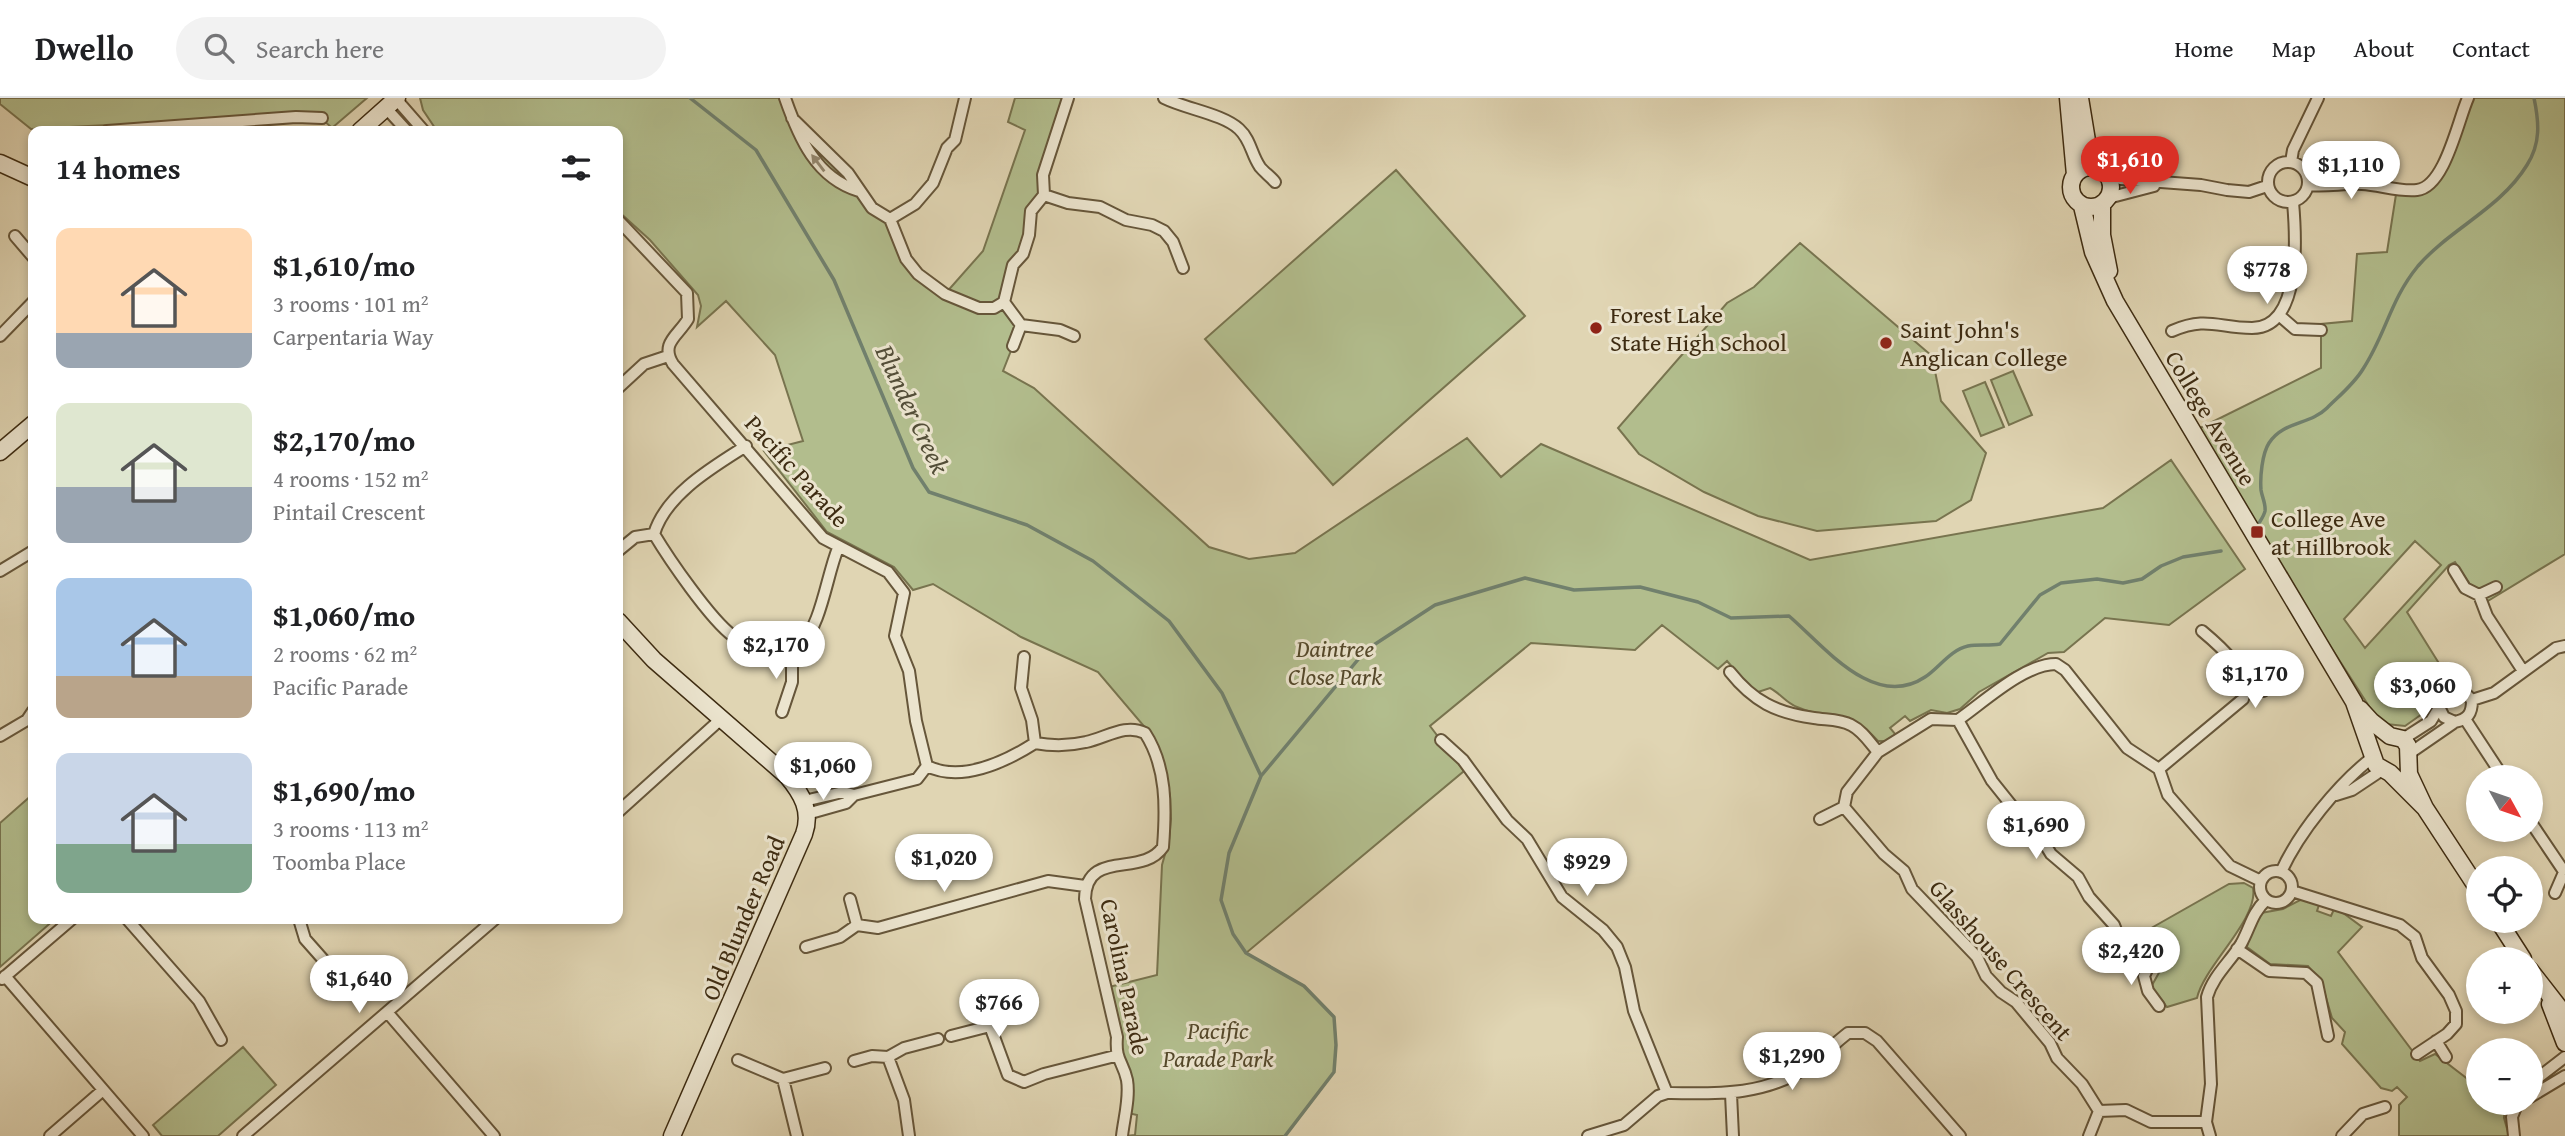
<!DOCTYPE html>
<html lang="en">
<head>
<meta charset="utf-8">
<style>
  :root { --surface:#fff; --page:#f2f2f2; --text:#202124; --muted:#757577; --line:#e0e0e0; --accent:#d93025 }
  body { margin:0; font-family:"Gentium Book Plus",serif; background:var(--page); color:var(--text); height:100vh; display:flex; flex-direction:column; font-size:26px; white-space:nowrap }
  * { box-sizing:border-box; margin:0 }
  p { font-size:23px; color:var(--muted) }
  .icon { flex:none; width:38px; height:38px; fill:none; stroke:currentColor; stroke-width:2; stroke-linecap:round; stroke-linejoin:round }
  .map { position:relative; flex:1; overflow:hidden }
  .details { position:absolute; left:28px; top:28px; width:595px; height:798px; display:flex; flex-direction:column; background:var(--surface); border-radius:14px; box-shadow:0 4px 10px #0003 }
  .details>* { flex:none }
  .needle { width:46px; rotate:130deg }
  .fabs { position:absolute; left:2466px; top:667px; display:grid; gap:14px }
  .fabs a { display:grid; place-items:center; width:77px; height:77px; border-radius:50%; background:var(--surface); box-shadow:0 4px 10px #0003; font-size:35px }
  .price { position:absolute; translate:-50% -60px; padding:0 16px; border-radius:24px; background:#fff; color:#222; font-size:23px; line-height:46px; filter:drop-shadow(0 2px 4px #0008) }
  .price::after { content:''; position:absolute; left:50%; top:42px; width:21px; height:16px; margin-left:-10px; background:inherit; clip-path:polygon(0 0,100% 0,50% 100%) }
  .price.on { background:var(--accent); color:#fff }
  ul { padding:0; list-style:none }
  li { display:flex; align-items:center; gap:21px; height:175px; padding:0 28px }
  li span { display:grid; place-items:center; flex:none; width:196px; height:140px; border-radius:14px; color:#555 }
  li>.icon { margin-inline-start:auto }
  span .icon { width:84px; height:84px; fill:#fffc; stroke-width:1 }
  li b { font-size:30px }
  h2 { display:flex; justify-content:space-between; align-items:center; height:84px; padding:0 28px; font-size:30px }
  header { display:flex; align-items:center; gap:42px; box-sizing:border-box; height:98px; padding:0 35px; background:var(--surface); border-bottom:2px solid var(--line) }
  header strong { font-size:33px }
  nav { display:flex; gap:38px; margin-inline-start:auto; font-size:24px }
  .search { width:490px; height:63px; background:var(--page); display:flex; align-items:center; gap:18px; box-sizing:border-box; padding:0 24px; border-radius:38px; color:var(--muted); font-size:26px }
  .map>svg:first-child { display:block }
  .green { fill:#b2bd8d; stroke:#78744f; stroke-width:2; fill-rule:evenodd }
  .lines { fill:none; stroke-linecap:round; stroke-linejoin:round }
  .stream { stroke:#71806d; stroke-width:3.5 }
  .street-casing { stroke:#66563a; stroke-width:14 }
  .secondary-casing { stroke:#3d2b11; stroke-width:19 }
  .street { stroke:#ebe4ce; stroke-width:10 }
  .secondary { stroke:#ebe4ce; stroke-width:16 }
  .oneway { fill:#948870 }
  .poi-dot { fill:#8f2418; stroke:#ebe4ce; stroke-width:2.5 }
  .labels { text-anchor:middle; dominant-baseline:central; stroke-width:6; stroke-linejoin:round; paint-order:stroke }
  .poi-label { font-size:24px; fill:#3d2b11; stroke:#ebe4ce; text-anchor:start }
  .street-label { font-size:24px; fill:#3d2b11; stroke:#ebe4ce }
  .park-label { font-size:24px; font-style:italic; fill:#54482a; stroke:#ebe4ce }
  .water-label { font-size:26px; font-style:italic; fill:#534e38; stroke:#ebe4ce }
</style>
</head>
<body>
<header>
<strong>Dwello</strong>
<div class="search"><svg class="icon" aria-label="search" viewBox="0 0 24 24"><circle cx="10" cy="10" r="6"/><path d="M15 15l6 6"/></svg>Search here</div>
<nav><a>Home</a><a>Map</a><a>About</a><a>Contact</a></nav>
</header>
<div class="map">
<svg width="2565" height="1038" viewBox="0 0 2565 1038">
  <rect width="100%" height="100%" fill="#e0d5b3"/>
  <filter id="stains"><feTurbulence type="fractalNoise" baseFrequency=".00286" numOctaves="4"/><feColorMatrix values="0 0 0 0 .2 0 0 0 0 .09 0 0 0 0 .02 0 0 0 .5 -.17"/></filter>
  <radialGradient id="worn" r=".72"><stop offset=".6" stop-color="#630" stop-opacity="0"/><stop offset="1" stop-color="#630" stop-opacity=".3"/></radialGradient>
  <!-- green -->
  <path class="green" d="M0,0H367L332,30L321,20L110,31L107,27L31,31L0,6Z
    M420,0H785L792,20L859,93L890,121L906,161L945,196L983,153L1025,32L1008,24L1015,0H1068L1044,97L1031,113L1004,204L1021,227L1003,273L1034,290L1209,449L1249,461L1295,455L1467,340L1501,379L1541,346L1810,462L2103,410L2171,362L2245,471L2169,527L2105,520L2064,554L2048,555L1979,594L1960,611L1947,615L1931,612L1910,623L1905,618L1890,630L1896,637L1886,643H1878C1848,609 1834,625 1797,609C1786,605 1780,595 1770,590L1755,595L1727,563L1718,571L1662,527L1635,552L1531,545L1430,628L1464,673L1246,855L1304,888L1334,919L1336,947L1334,974L1285,1038H1126L1135,1037L1137,1017L1128,1015L1109,889L1157,877L1162,767L1169,742L1171,721L1170,697L1154,640L1098,574L1021,539L933,486L913,492L894,469L827,434L764,353L803,343L775,257L726,203L697,229L701,208L698,197L650,142L618,113V33H437L423,12Z
    M2468,0H2565V456L2483,506L2455,464L2449,467L2407,514L2450,583L2436,596L2432,609L2405,628L2386,626L2374,616L2192,334L2321,270V226L2352,223L2357,156L2387,154L2397,90L2431,85ZM2415,443L2441,467L2365,550L2344,521Z
    M1396,72L1525,218L1333,387L1205,241Z
    M1800,145L1932,258L1941,303L1986,355L1971,402L1936,423L1817,433L1758,418L1704,394L1639,356L1618,330L1727,205L1754,189Z
    M2013,273L2032,317L2009,327L1991,282Z
    M1985,284L2004,329L1981,338L1963,293Z
    M33,696V821H55L0,869V725Z
    M2244,785L2253,790C2259,821 2204,868 2197,900L2167,909L2151,889L2165,864L2163,854L2139,837L2229,786Z
    M2304,800L2320,804L2317,813L2331,818L2335,809L2362,829L2338,854L2420,963L2435,956L2478,989V1004L2505,1005L2504,1020L2509,1038H2399V1007L2407,999L2397,989L2392,993L2381,990L2342,946L2345,934L2332,920L2322,886L2308,868L2270,866L2247,849L2249,837L2261,815L2283,811Z
    M243,949L276,987L218,1038H162L153,1027Z"/>
  <g class="lines">
    <!-- stream -->
    <path class="stream" d="M690,0L756,52L834,182L913,370L929,394L1027,427L1093,463L1169,523L1222,595L1261,678L1229,755L1221,802L1233,836L1246,855L1304,888L1334,919L1336,947L1334,974L1285,1038
      M2258,427C2260,423 2264,418 2265,413C2266,406 2262,399 2261,392C2260,379 2262,356 2269,345C2283,323 2310,327 2327,310C2339,298 2354,286 2363,271C2386,236 2390,202 2418,168C2451,130 2500,111 2527,67C2541,45 2539,24 2534,0
      M1261,678L1366,552L1435,507L1525,480L1574,492L1640,489L1698,504L1731,520L1789,518C1824,548 1874,613 1925,579C1939,570 1950,552 1968,548C1978,546 1989,548 2000,546L2040,497L2061,485L2097,481L2123,485L2142,481L2161,468L2183,459L2221,453"/>
    <!-- street casing -->
    <g class="street-casing">
      <path id="street" d="M785,0C799,40 816,80 859,93
        M1164,0C1186,11 1223,16 1239,31C1251,42 1251,56 1260,69C1264,74 1271,79 1275,84
        M396,1L424,33
        M386,10L407,33
        M792,20L848,75L872,110L890,121L906,161L918,176L945,196L979,210H994L1004,204L1013,167L1023,156L1029,137L1031,113L1044,97L1043,77L1068,0
        M107,33L296,19L322,20
        M2268 84a20 20 0 1 1 40 0a20 20 0 1 1-40 0Z
        M2291,64L2293,52L2318,0
        M2105,75L2121,81L2201,87L2227,92L2249,94L2267,88
        M2308,87C2327,89 2344,85 2362,86C2380,87 2399,94 2417,92C2445,89 2458,22 2468,0
        M1044,97L1068,105L1100,109L1126,122L1152,127L1164,133L1173,144L1183,170
        M2108,100L2154,88
        M890,121L915,106L933,85L947,50L955,42L965,0
        M618,122L687,195L688,221C678,238 660,245 673,266L823,440L888,474L904,495L895,538L909,573L916,623L927,668L917,681L854,697L843,694L804,703
        M15,138L33,159
        M1004,204L1021,227L1013,248
        M2280,218L2295,231L2321,232
        M1021,227L1060,232L1074,238
        M2172,233C2207,218 2218,230 2252,230C2302,230 2296,138 2293,104
        M0,238L33,204
        M618,290L644,266L668,258
        M746,348C713,369 666,396 654,436C669,461 710,521 733,538C744,545 757,547 769,551C779,554 790,558 799,550C822,526 826,480 838,450
        M618,453L635,439L654,436
        M2454,472L2465,490L2479,497L2496,489
        M0,473L33,453
        M2479,497L2487,518L2523,573
        M1024,559L1021,590L1032,622L1035,645
        M1730,574C1753,603 1776,615 1814,620C1826,622 1840,621 1851,627C1863,633 1870,645 1878,654
        M2246,592L2263,593L2274,586
        M2472,602L2494,595L2556,550L2565,548
        M782,614L792,584V555
        M2465,621L2503,679
        M1958,622L1992,683L2012,708L2035,730L2051,756L2078,779L2089,799L2114,827L2124,852L2150,865L2144,878L2148,893L2159,908
        M0,638L27,622L33,613
        M2403,641L2431,623L2449,593H2463L2472,602C2472,616 2468,621 2455,624L2444,619L2440,611
        M1441,642L1463,662L1507,722L1527,741L1562,799L1603,832L1617,849L1625,869L1634,913L1667,995
        M2410,655L2455,624
        M927,668C962,685 1005,664 1035,645C1052,648 1069,648 1086,644C1106,640 1125,625 1145,635C1167,669 1166,710 1163,749C1142,780 1086,750 1085,801L1117,939C1115,963 1123,963 1127,982C1130,1000 1124,1020 1122,1038
        M2159,671L2243,601C2252,575 2220,548 2202,533
        M2336,697L2352,692L2382,672
        M618,714L721,621
        M807,716L846,705L854,697
        M1820,721L1844,709
        M2530,723L2563,772
        M2260 789a16 16 0 1 1 32 0a16 16 0 1 1-32 0Z
        M2281,774C2299,734 2339,685 2373,659
        M2292,793L2400,827L2415,839L2422,860L2449,897L2456,913V926L2447,936L2417,956
        M2555,795L2565,772
        M850,801L857,827
        M127,821L199,903L221,942
        M299,821L305,841L328,867
        M806,849L840,839L857,827L878,830L1048,783L1085,788
        M2237,851L2269,873L2306,875L2317,885L2328,938
        M5,878L143,1038
        M2,881L72,821
        M387,914L494,1038
        M990,928L1008,977L1024,984L1044,976L1115,958
        M951,938L990,928L995,914L993,902
        M2436,943L2446,959
        M888,959L904,1002L909,1038
        M738,962L783,981L825,970
        M854,963L872,958L888,959L904,950L938,941
        M783,981L797,1038
        M2530,986L2565,959
        M1731,996L1733,1038
        M2530,999L2565,978
        M2206,1024H2151L2126,1012L2099,1013L2082,986L2057,960L2050,945L2016,904L2001,894L1986,878L1977,859L1912,791L1904,773L1884,756L1844,709L1847,694L1878,654L1931,621L1958,622C1984,604 2024,566 2056,566L2065,572L2127,650L2159,671L2168,697L2230,768L2261,783
        M50,1038L103,992
        M243,1038L495,821
        M1588,1038L1624,1027L1658,998L1667,995C1717,996 1767,998 1810,967C1823,957 1835,945 1848,935H1865L1877,943L1960,1038
        M2089,1038L2099,1013
        M2210,1038L2206,1024L2211,986L2207,899C2213,878 2230,864 2241,846C2250,830 2252,815 2266,802
        M2342,1038L2363,1016L2385,1009
        M2514,1038L2512,1019L2518,1004"/>
    </g>
    <!-- secondary casing -->
    <g class="secondary-casing">
      <path id="secondary" d="M2068,0L2075,77
        M2080,0L2089,55L2096,69
        M360,33L397,0
        M0,65L33,80
        M2071 89a20 20 0 1 1 40 0a20 20 0 1 1-40 0Z
        M2102,107V137L2109,173
        M2082,108L2093,154L2115,203L2354,604L2376,667L2390,675L2425,710
        M0,354L33,326
        M618,523L654,562L787,678C802,696 812,713 804,736L672,1038
        M2360,611L2371,623L2390,638L2403,641L2408,648L2409,676L2425,710L2478,791
        M2498,822L2523,861
        M2530,872L2565,917
        M2550,906L2565,945"/>
    </g>
    <!-- street -->
    <use href="#street" class="street"/>
    <!-- secondary -->
    <use href="#secondary" class="secondary"/>
  </g>
  <!-- one-way arrows -->
  <defs><path id="oneway-solid" d="M-6-.8H1V-3.2L6.5 0L1 3.2V.8H-6Z" transform="scale(1.75)"/></defs>
  <use class="oneway" href="#oneway-solid" transform="translate(818 65) rotate(-127)"/>
  <!-- markers -->
  <g class="poi-dot">
    <circle cx="1596" cy="230" r="7"/>
    <circle cx="1886" cy="245" r="7"/>
    <rect x="2250" y="427" width="14" height="14" rx="3.5"/>
  </g>
  <g class="labels">
    <!-- poi labels -->
    <g class="poi-label">
      <text x="1610" y="216">Forest Lake<tspan x="1610" dy="28">State High School</tspan></text>
      <text x="1900" y="231">Saint John's<tspan x="1900" dy="28">Anglican College</tspan></text>
      <text x="2271" y="420">College Ave<tspan x="2271" dy="28">at Hillbrook</tspan></text>
    </g>
    <!-- street labels -->
    <g class="street-label">
      <text transform="translate(2211 320) rotate(59)">College Avenue</text>
      <text transform="translate(797 373) rotate(48)">Pacific Parade</text>
      <text transform="translate(743 820) rotate(-67)">Old Blunder Road</text>
      <text transform="translate(2001 862) rotate(49)">Glasshouse Crescent</text>
      <text transform="translate(1125 879) rotate(78)">Carolina Parade</text>
    </g>
    <!-- park labels -->
    <g class="park-label">
      <text x="1335" y="550">Daintree<tspan x="1335" dy="28">Close Park</tspan></text>
      <text x="1218" y="932">Pacific<tspan x="1218" dy="28">Parade Park</tspan></text>
    </g>
    <!-- water labels -->
    <g class="water-label">
      <text transform="translate(913 311) rotate(65)">Blunder Creek</text>
    </g>
  </g>
  <rect width="100%" height="100%" filter="url(#stains)"/>
  <rect width="100%" height="100%" fill="url(#worn)"/>
</svg>
<div class="fabs">
<a><svg class="needle" viewBox="-14 -14 28 28"><path d="M0-13l5 13h-10z" fill="#e53935"/><path d="M0 13l5-13h-10z" fill="#757577"/></svg></a>
<a><svg class="icon" aria-label="locate" viewBox="0 0 24 24"><circle cx="12" cy="12" r="6"/><path d="M12 2v4M12 18v4M2 12h4M18 12h4"/></svg></a>
<a>+</a>
<a>−</a>
</div>
<b class="price on" style="left:2130px;top:98px">$1,610</b>
<b class="price" style="left:2351px;top:103px">$1,110</b>
<b class="price" style="left:2267px;top:208px">$778</b>
<b class="price" style="left:776px;top:583px">$2,170</b>
<b class="price" style="left:2255px;top:612px">$1,170</b>
<b class="price" style="left:2423px;top:624px">$3,060</b>
<b class="price" style="left:823px;top:704px">$1,060</b>
<b class="price" style="left:2036px;top:763px">$1,690</b>
<b class="price" style="left:944px;top:796px">$1,020</b>
<b class="price" style="left:1587px;top:800px">$929</b>
<b class="price" style="left:2131px;top:889px">$2,420</b>
<b class="price" style="left:359px;top:917px">$1,640</b>
<b class="price" style="left:999px;top:941px">$766</b>
<b class="price" style="left:1792px;top:994px">$1,290</b>
<section class="details">
<h2>14 homes<svg class="icon" aria-label="filters" viewBox="0 0 24 24"><path d="M4 7h16M4 17h16"/><circle cx="9" cy="7" r="2"/><circle cx="15" cy="17" r="2"/></svg></h2>
<ul>
<li><span style="background:linear-gradient(#ffd9b3 75%,#9aa5b1 0)"><svg class="icon" aria-label="home" viewBox="0 0 24 24"><path d="M3 11l9-7 9 7M6 9v11h12V9"/></svg></span><div><b>$1,610/mo</b><p>3 rooms · 101 m²</p><p>Carpentaria Way</p></div></li>
<li><span style="background:linear-gradient(#dfe7d0 60%,#9aa5b1 0)"><svg class="icon" aria-label="home" viewBox="0 0 24 24"><path d="M3 11l9-7 9 7M6 9v11h12V9"/></svg></span><div><b>$2,170/mo</b><p>4 rooms · 152 m²</p><p>Pintail Crescent</p></div></li>
<li><span style="background:linear-gradient(#a9c7e8 70%,#b9a48a 0)"><svg class="icon" aria-label="home" viewBox="0 0 24 24"><path d="M3 11l9-7 9 7M6 9v11h12V9"/></svg></span><div><b>$1,060/mo</b><p>2 rooms · 62 m²</p><p>Pacific Parade</p></div></li>
<li><span style="background:linear-gradient(#c9d6e8 65%,#7fa58c 0)"><svg class="icon" aria-label="home" viewBox="0 0 24 24"><path d="M3 11l9-7 9 7M6 9v11h12V9"/></svg></span><div><b>$1,690/mo</b><p>3 rooms · 113 m²</p><p>Toomba Place</p></div></li>
</ul>
</section>
</div>
</body>
</html>
